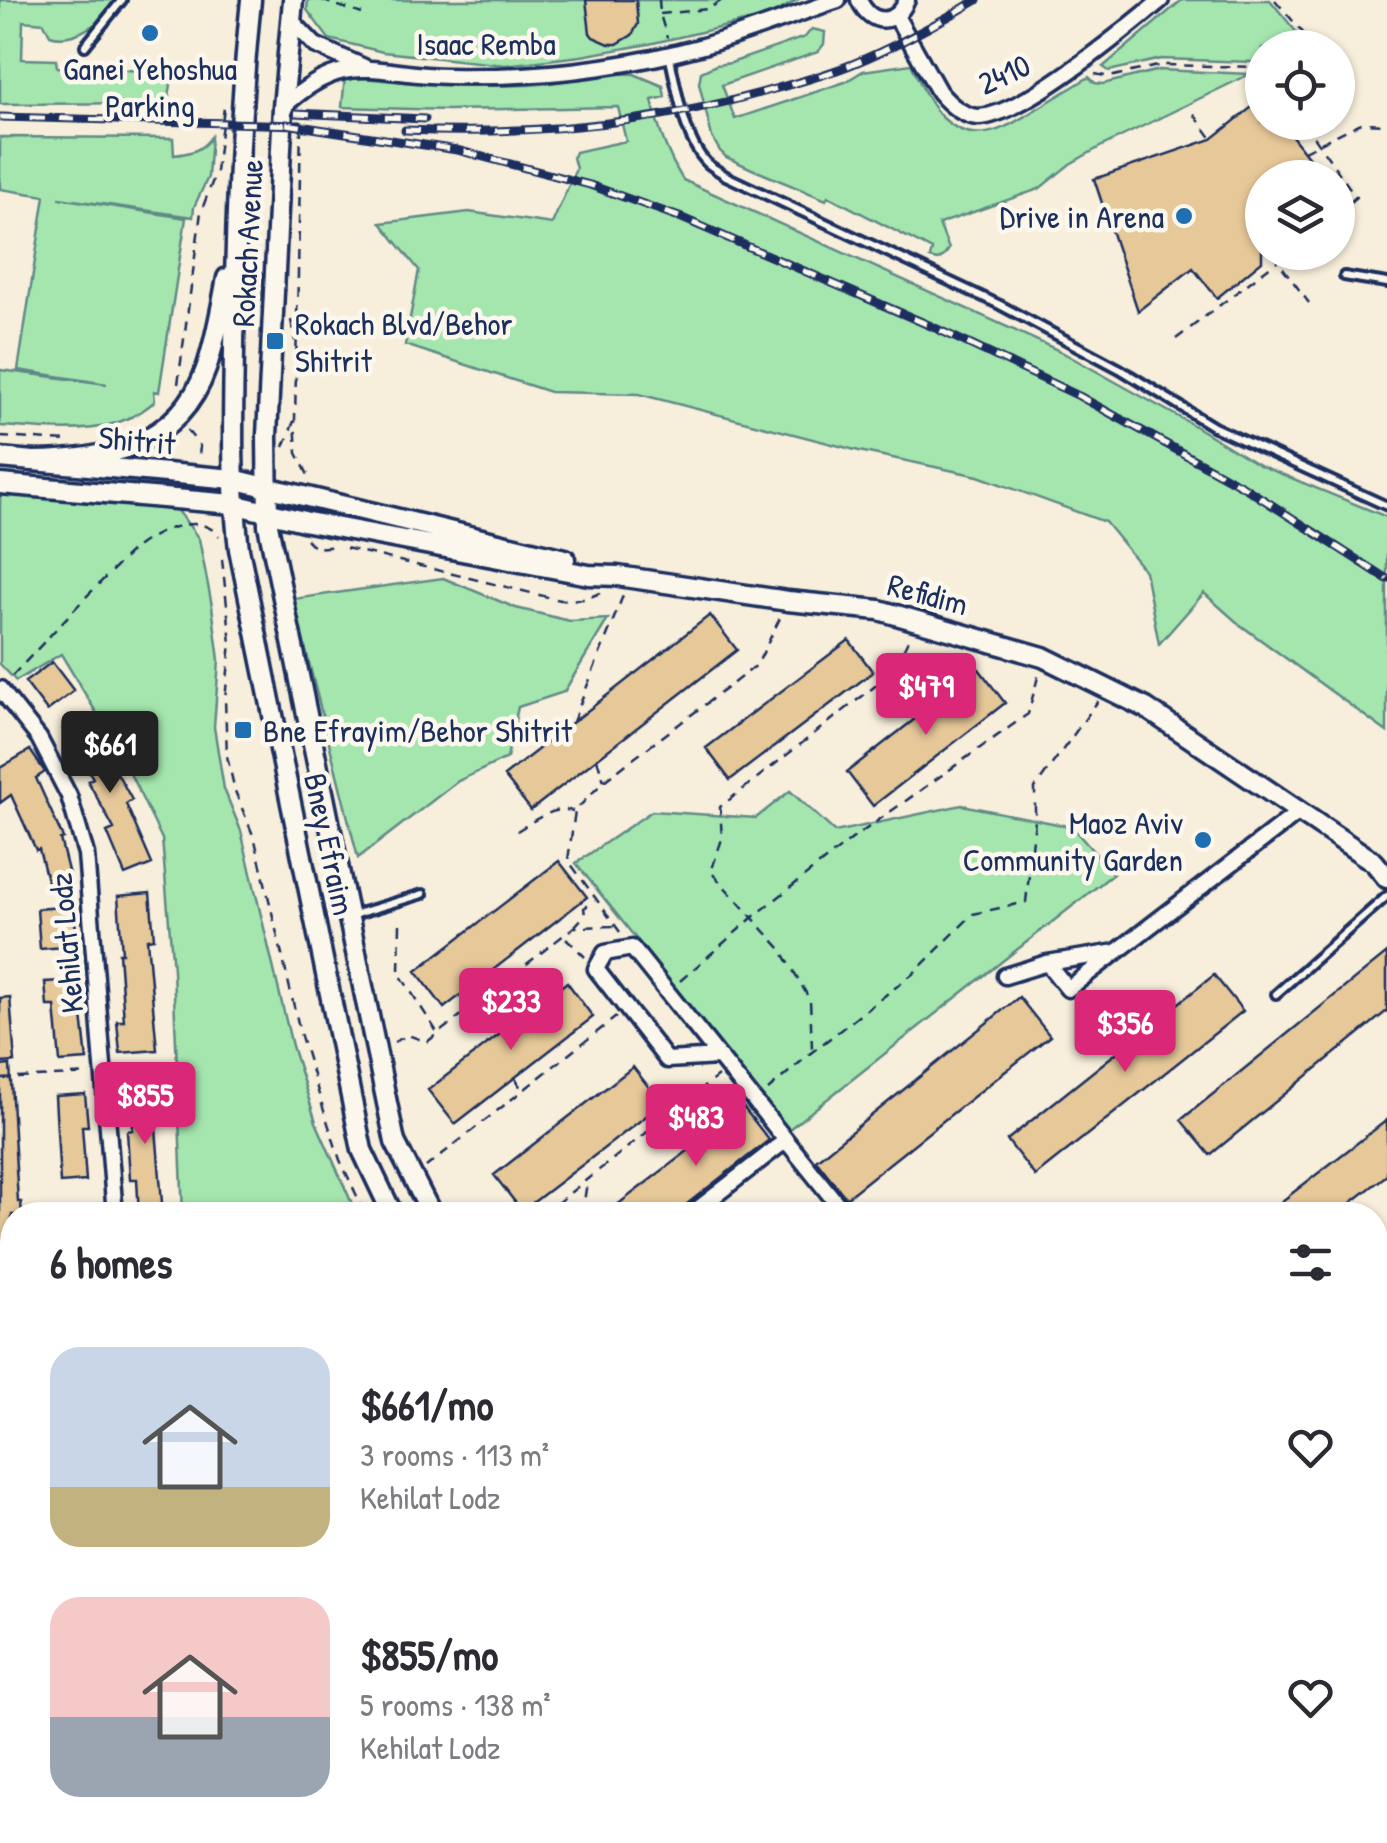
<!DOCTYPE html>
<html lang="en">
<head>
<meta charset="utf-8">
<style>
  :root { --surface:#fff; --page:#f7f7f7; --text:#2b2b33; --muted:#7c7c81; --accent:#db2777 }
  body { margin:0; font-family:"Patrick Hand",sans-serif; background:var(--page); color:var(--text); height:100vh; display:flex; flex-direction:column; font-size:38px; white-space:nowrap }
  * { box-sizing:border-box; margin:0 }
  p { font-size:32px; color:var(--muted) }
  .icon { flex:none; width:55px; height:55px; fill:none; stroke:currentColor; stroke-width:2; stroke-linecap:round; stroke-linejoin:round }
  .map { position:relative; flex:1; overflow:hidden }
  .sheet { position:absolute; left:0px; top:1202px; width:1388px; height:642px; display:flex; flex-direction:column; background:var(--surface); border-radius:40px 40px 0 0; box-shadow:0 2px 8px #0004 }
  .sheet>* { flex:none }
  .buttons { position:absolute; left:1245px; top:30px; display:grid; gap:20px }
  .buttons a { display:grid; place-items:center; width:110px; height:110px; border-radius:50%; background:var(--surface); box-shadow:0 2px 8px #0004; font-size:50px }
  .price { position:absolute; translate:-50% -85px; padding:0 22px; border-radius:10px; background:var(--accent); color:#fff; font-size:32px; line-height:65px; filter:drop-shadow(0 2px 5px #0008) }
  .price::after { content:''; position:absolute; left:50%; top:60px; width:30px; height:22px; margin-left:-15px; background:inherit; clip-path:polygon(0 0,100% 0,50% 100%) }
  .price.current { background:#222; color:#fff }
  ul { padding:0; list-style:none }
  li { display:flex; align-items:center; gap:30px; height:250px; padding:0 50px }
  li span { display:grid; place-items:center; flex:none; width:280px; height:200px; border-radius:30px; color:#555 }
  li>.icon { margin-inline-start:auto }
  span .icon { width:120px; height:120px; fill:#fffc; stroke-width:1 }
  li b { font-size:42px }
  h2 { display:flex; justify-content:space-between; align-items:center; height:120px; padding:0 50px; font-size:42px }
  .map>svg:first-child { display:block }
  .green { fill:#a5e6af; stroke:#608a86; stroke-width:2.5 }
  .building { fill:#e6c899; stroke:#1b2f5e; stroke-width:2.5 }
  .lines { fill:none; stroke-linecap:round; stroke-linejoin:round }
  .service-casing { stroke:#1b2f5e; stroke-width:14 }
  .minor-casing { stroke:#1b2f5e; stroke-width:21 }
  .tertiary-casing { stroke:#1b2f5e; stroke-width:25 }
  .secondary-casing { stroke:#1b2f5e; stroke-width:25 }
  .path { stroke:#1b2f5e; stroke-width:2.5; stroke-dasharray:10 8; stroke-linecap:butt }
  .service { stroke:#fbf7ec; stroke-width:6 }
  .minor { stroke:#fbf7ec; stroke-width:14 }
  .tertiary { stroke:#fbf7ec; stroke-width:18 }
  .secondary { stroke:#fbf7ec; stroke-width:18 }
  .rail-casing { stroke:#1b2f5e; stroke-width:9 }
  .rail { stroke:#fbf7ec; stroke-width:5; stroke-dasharray:15; stroke-linecap:butt }
  .poi-dot { fill:#1f6fb2; stroke:#fbf7ec; stroke-width:4 }
  .labels { text-anchor:middle; dominant-baseline:central; stroke-width:9; stroke-linejoin:round; paint-order:stroke }
  .street-label { font-size:32px; fill:#1b2f5e; stroke:#fbf7ec }
  .poi-label { font-size:32px; fill:#1b2f5e; stroke:#fbf7ec; text-anchor:end }
</style>
</head>
<body>
<div class="map">
<svg width="1387" height="1843" viewBox="0 0 1387 1843">
  <rect width="100%" height="100%" fill="#f7eedb"/>
  <filter id="ink" filterUnits="userSpaceOnUse"><feTurbulence type="fractalNoise" baseFrequency=".01" numOctaves="2"/><feDisplacementMap in="SourceGraphic" scale="20" xChannelSelector="R" yChannelSelector="G"/><feConvolveMatrix kernelMatrix="1 2 1 2 8 2 1 2 1" color-interpolation-filters="sRGB"/></filter>
  <g filter="url(#ink)">
    <!-- green -->
    <path class="green" d="M0,0H122C106,18 75,44 50,35L44,23L23,21L22,59L56,60L57,67L173,72L168,103L0,104Z
      M308,0H797L770,16L649,44L581,56L505,65L383,52L329,39L307,10Z
      M1182,0H1270L1298,34L1279,47L1262,48V59L1252,62L1161,59L1109,71L1103,67Z
      M812,29L825,32L824,44L818,52L722,85L735,119L845,82L863,71L911,64C920,81 928,104 943,118C975,148 1004,129 1035,110C1053,99 1071,88 1089,77L1095,83L1103,84L1159,70L1250,74L1100,147L1070,164L1039,189L939,224L949,249L944,256L938,260L930,258L932,250L828,196L826,200L752,169L726,157L720,151L712,137L699,83L701,72L716,65L731,63L805,37Z
      M634,74L663,86L665,97L652,100C658,130 667,154 683,180L1060,351L1193,425L1259,465L1387,517V732L1239,624L1204,593L1159,644L1145,571L1105,522L978,476L859,451L639,394L550,392L405,345L419,270L381,223L469,212L552,224L576,169L573,157L575,152L626,141L618,107L448,110L342,107L345,76C405,83 464,88 525,85C562,84 597,72 634,74Z
      M0,137L173,138L174,155C191,153 201,151 211,137L208,177L194,207L193,217L59,198L186,218L159,392L154,391L155,401C111,440 54,429 0,426V370L107,384L18,370L45,196L0,189Z
      M0,494L176,508L199,539L212,606L219,660L214,727L224,789L241,831L292,1046L316,1122L357,1215H183L173,970L162,839L116,745L61,654L16,681L0,664Z
      M443,578L516,608L570,621L608,619L564,692L518,707L507,758L458,781L358,858L293,599Z
      M790,791L835,832L962,805L1072,827L1113,874L788,1130L576,863L652,811L756,818Z
      M0,1609L12,1638V1832L33,1833L10,1843H0Z"/>
    <!-- building -->
    <path class="building" d="M586,0H636L638,24L632,35L617,44H609L593,37L590,33Z
      M1262,99V122H1281L1325,178H1262V261L1217,298L1193,268L1138,311L1094,179L1212,139Z
      M710,615L737,650L531,810L504,776Z
      M849,640L873,672L730,780L706,748Z
      M52,662L74,691L47,711L25,682Z
      M979,669L1005,703L873,806L847,772Z
      M85,715L107,750L105,751L132,800L126,804L152,864L125,875L107,832L114,829L88,781L93,778L63,729Z
      M30,750L45,772L36,778L63,838L60,839L71,883L49,888L39,849L36,850L11,795L0,803V768Z
      M559,861L587,897L444,1008L416,971Z
      M150,893L154,938L147,939L157,1050L120,1053L117,1021H124L119,953H122L118,896Z
      M74,906L77,946L40,949L37,909Z
      M1387,953V1011L1210,1155L1181,1120Z
      M1214,975L1243,1011L1035,1176L1007,1140Z
      M78,980L87,1060L60,1062L55,1006H47L45,982Z
      M567,982L593,1017L455,1124L428,1090Z
      M10,997L15,1062L0,1063V998Z
      M1019,997L1050,1036L846,1198L816,1160Z
      M10,1065L18,1202H21L22,1215H12V1279H3L0,1245V1066Z
      M633,1067L662,1104L522,1211L494,1175Z
      M157,1080L159,1115L155,1116L163,1215H139L137,1179H130L127,1131L133,1130L130,1082Z
      M85,1094L88,1126H82L86,1181L60,1183L55,1096Z
      M744,1108L769,1140L683,1207L678,1215H604Z
      M1387,1120V1175L1335,1215H1264Z
      M12,1524V1578H9L0,1548V1528Z"/>
    <g class="lines">
      <!-- service casing -->
      <g class="service-casing">
        <path id="service" d="M85,46L122,0
          M669,55C677,86 683,138 706,162C711,167 719,171 726,176L1000,305L1120,369L1214,427L1387,506
          M1344,276L1387,283
          M353,915L423,894
          M1276,994L1387,896"/>
      </g>
      <!-- minor casing -->
      <g class="minor-casing">
        <path id="minor" d="M859,0C871,26 896,26 907,0
          M896,16L939,92C949,104 962,116 978,117C1021,117 1126,29 1161,0
          M291,20L315,45L364,67
          M283,107C347,48 374,75 448,76C533,78 618,69 699,47C746,34 792,15 838,0
          M0,689L39,738L69,796L86,854L115,1215
          M1116,952L1047,963L1068,989L1299,812
          M1005,976L1047,963
          M719,1057L667,1060L596,969L605,953L632,948L846,1215
          M690,1215L785,1141
          M215,1832L220,1843
          M384,1832L386,1843
          M43,1843L64,1832"/>
      </g>
      <!-- tertiary casing -->
      <g class="tertiary-casing">
        <path id="tertiary" d="M0,458L233,479L565,559
          M0,484L233,504L308,522L589,575L618,576L788,601L879,610L1043,657L1146,708L1374,862L1387,878
          M0,1431L12,1430
          M1375,1638L1387,1628
          M1117,1843L1131,1832"/>
      </g>
      <!-- secondary casing -->
      <g class="secondary-casing">
        <path id="secondary" d="M251,0C239,116 235,234 234,351C233,417 231,483 239,549L362,1150L393,1215
          M293,0L283,107L267,436L268,525L395,1142L432,1215
          M32,461C104,461 179,446 206,369C216,340 221,308 227,278
          M741,1832L748,1843
          M790,1832L797,1843"/>
      </g>
      <!-- path -->
      <path class="path" d="M321,0L362,14
        M659,0L660,14L667,38
        M1275,0L1316,48
        M660,14L709,9L722,0
        M1095,74L1109,77L1162,65L1262,67
        M1194,114L1212,139
        M1303,122L1356,197L1338,212
        M301,125L295,420L297,453L310,479
        M1304,151L1361,123L1387,124
        M1272,253L1309,303
        M291,320L295,341
        M1176,339L1289,252
        M178,384L201,212L216,172L224,107
        M187,430L200,446L199,457
        M0,437L68,441
        M284,447L294,421
        M306,539L315,548L338,546
        M346,548L560,600L585,599L600,593
        M222,559L231,643L225,699L227,756L235,791L255,840L301,1036L324,1111L340,1160L366,1215
        M12,676C45,642 75,607 108,575C119,564 130,551 142,543C164,529 200,512 219,536
        M573,722L624,593
        M597,759L604,781
        M517,831C534,821 552,806 573,811
        M400,924L399,973L437,1032
        M574,927L585,915L584,908L595,901
        M620,932L568,860L575,811L604,781L757,665L781,616
        M566,938L585,957
        M680,981L752,918L852,839L1028,714L1039,673
        M463,1015L488,1043
        M394,1042L408,1035L427,1042L574,927L614,926
        M812,1048L810,1000L781,949L711,872L722,839L720,807L892,673L910,636
        M118,1071L176,1064
        M515,1078L522,1090
        M0,1079L90,1074
        M768,1090L812,1052L914,973L973,914L1026,902L1035,820V788L1098,701
        M426,1167L616,1017
        M542,1215L718,1076
        M582,1215L587,1182
        M811,1215L822,1207
        M0,1669L12,1690
        M0,1724L12,1720
        M1175,1832L1183,1843"/>
      <!-- service -->
      <use href="#service" class="service"/>
      <!-- minor -->
      <use href="#minor" class="minor"/>
      <!-- tertiary -->
      <use href="#tertiary" class="tertiary"/>
      <!-- secondary -->
      <use href="#secondary" class="secondary"/>
      <!-- rail casing -->
      <g class="rail-casing">
        <path id="rail" d="M295,113L425,119
          M0,117L300,125
          M286,124L457,150L590,185L682,218L931,326L1079,396L1244,487L1387,579
          M405,130C526,135 643,126 760,93C792,84 824,76 855,63C897,46 938,23 977,0"/>
      </g>
      <!-- rail -->
      <use href="#rail" class="rail"/>
    </g>
  </g>
  <!-- markers -->
  <g class="poi-dot">
    <circle cx="150" cy="33" r="10"/>
    <circle cx="1184" cy="216" r="10"/>
    <rect x="265" y="331" width="20" height="20" rx="5"/>
    <rect x="233" y="720" width="20" height="20" rx="5"/>
    <circle cx="1203" cy="840" r="10"/>
  </g>
  <g class="labels">
    <!-- street labels -->
    <g class="street-label">
      <text x="486" y="43">Isaac Remba</text>
      <text transform="translate(1004 74) rotate(-25)">2410</text>
      <text transform="translate(247 243) rotate(-87)">Rokach Avenue</text>
      <text transform="translate(137 440) rotate(5)">Shitrit</text>
      <text transform="translate(928 594) rotate(15)">Refidim</text>
      <text transform="translate(330 844) rotate(78)">Bney Efraim</text>
      <text transform="translate(66 943) rotate(-95)">Kehilat Lodz</text>
    </g>
    <!-- poi labels -->
    <g class="poi-label">
      <text x="150" y="68" text-anchor="middle">Ganei Yehoshua<tspan x="150" dy="37">Parking</tspan></text>
      <text x="1164" y="216">Drive in Arena</text>
      <text x="295" y="323" text-anchor="start">Rokach Blvd/Behor<tspan x="295" dy="37">Shitrit</tspan></text>
      <text x="263" y="730" text-anchor="start">Bne Efrayim/Behor Shitrit</text>
      <text x="1183" y="822">Maoz Aviv<tspan x="1183" dy="37">Community Garden</tspan></text>
    </g>
  </g>
</svg>
<div class="buttons">
<a><svg class="icon" aria-label="locate" viewBox="0 0 24 24"><circle cx="12" cy="12" r="6"/><path d="M12 2v4M12 18v4M2 12h4M18 12h4"/></svg></a>
<a><svg class="icon" aria-label="layers" viewBox="0 0 24 24"><path d="M12 4l9 5-9 5-9-5zM3 14l9 5 9-5"/></svg></a>
</div>
<b class="price" style="left:926px;top:738px">$479</b>
<b class="price current" style="left:110px;top:796px">$661</b>
<b class="price" style="left:511px;top:1053px">$233</b>
<b class="price" style="left:1125px;top:1075px">$356</b>
<b class="price" style="left:145px;top:1147px">$855</b>
<b class="price" style="left:696px;top:1169px">$483</b>
<section class="sheet">
<h2>6 homes<svg class="icon" aria-label="filters" viewBox="0 0 24 24"><path d="M4 7h16M4 17h16"/><circle cx="9" cy="7" r="2"/><circle cx="15" cy="17" r="2"/></svg></h2>
<ul>
<li><span style="background:linear-gradient(#c9d6e8 70%,#c2b280 0)"><svg class="icon" aria-label="home" viewBox="0 0 24 24"><path d="M3 11l9-7 9 7M6 9v11h12V9"/></svg></span><div><b>$661/mo</b><p>3 rooms · 113 m²</p><p>Kehilat Lodz</p></div><svg class="icon" aria-label="heart" viewBox="0 0 24 24"><path d="M12 20l-8-8c-3-5 5-10 8-4 3-6 11-1 8 4z"/></svg></li>
<li><span style="background:linear-gradient(#f6c9c9 60%,#9aa5b1 0)"><svg class="icon" aria-label="home" viewBox="0 0 24 24"><path d="M3 11l9-7 9 7M6 9v11h12V9"/></svg></span><div><b>$855/mo</b><p>5 rooms · 138 m²</p><p>Kehilat Lodz</p></div><svg class="icon" aria-label="heart" viewBox="0 0 24 24"><path d="M12 20l-8-8c-3-5 5-10 8-4 3-6 11-1 8 4z"/></svg></li>
</ul>
</section>
</div>
</body>
</html>
